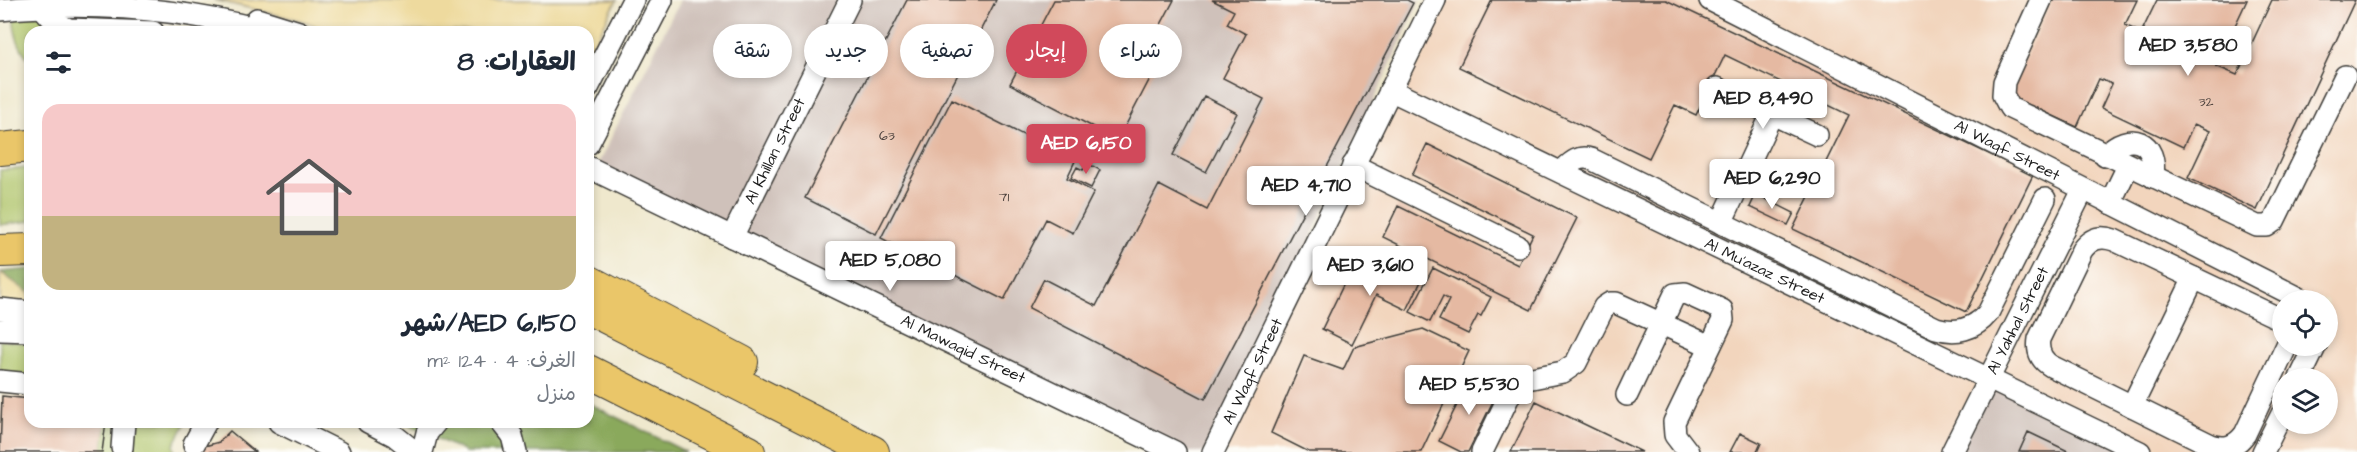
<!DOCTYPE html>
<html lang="ar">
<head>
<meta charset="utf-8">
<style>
  :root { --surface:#fff; --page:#f2f2f3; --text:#1f2937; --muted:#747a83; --line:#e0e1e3; --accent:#d1495b }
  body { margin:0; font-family:"Architects Daughter","Playpen Sans Arabic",sans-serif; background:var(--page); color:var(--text); direction:rtl; height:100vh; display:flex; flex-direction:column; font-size:22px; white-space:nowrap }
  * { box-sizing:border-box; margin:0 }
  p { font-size:20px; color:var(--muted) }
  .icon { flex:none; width:33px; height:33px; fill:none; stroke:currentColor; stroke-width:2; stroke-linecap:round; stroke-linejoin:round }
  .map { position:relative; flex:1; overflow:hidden; direction:ltr }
  .drawer { position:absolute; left:24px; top:26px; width:570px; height:402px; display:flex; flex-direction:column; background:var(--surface); border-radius:18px; box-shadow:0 3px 9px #0003; direction:rtl }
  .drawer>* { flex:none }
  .guide { position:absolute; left:612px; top:24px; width:570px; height:54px; direction:rtl; display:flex; gap:12px }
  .controls { position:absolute; left:2272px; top:290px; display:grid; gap:12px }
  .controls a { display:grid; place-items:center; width:66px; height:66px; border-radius:50%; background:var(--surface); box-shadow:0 3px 9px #0003; font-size:30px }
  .price { position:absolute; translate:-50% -51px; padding:0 14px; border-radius:6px; background:#fff; color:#222; font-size:20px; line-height:39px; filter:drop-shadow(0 2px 3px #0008) }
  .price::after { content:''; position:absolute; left:50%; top:36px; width:18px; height:14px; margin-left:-9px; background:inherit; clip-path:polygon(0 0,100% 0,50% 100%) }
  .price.selected { background:var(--accent); color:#fff }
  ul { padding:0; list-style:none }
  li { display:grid; align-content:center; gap:12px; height:318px; padding:0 18px }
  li+li { border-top:2px solid var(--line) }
  li span { display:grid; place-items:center; height:186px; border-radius:18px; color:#555 }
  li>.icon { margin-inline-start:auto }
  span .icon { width:108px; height:108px; fill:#fffc; stroke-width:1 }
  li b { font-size:26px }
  h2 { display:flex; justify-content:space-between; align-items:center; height:72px; padding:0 18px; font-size:26px }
  .tag { padding:0 21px; border-radius:27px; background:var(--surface); box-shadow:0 3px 9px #0003; font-size:21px; line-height:54px }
  .tag.selected { background:var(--accent); color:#fff }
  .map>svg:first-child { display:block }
  .built { fill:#f2d5bd; fill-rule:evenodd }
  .industrial { fill:#cfc1ba }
  .green { fill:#aec367; stroke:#657042; stroke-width:1.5 }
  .forest { fill:#8aa95c; stroke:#53623c; stroke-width:1.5 }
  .sand { fill:#eeda9e; stroke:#857b5d; stroke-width:1.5 }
  .building { fill:#e5b9a2 }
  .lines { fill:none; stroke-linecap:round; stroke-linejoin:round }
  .minor-casing { stroke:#3c3b37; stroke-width:24 }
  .highway-casing { stroke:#3c3b37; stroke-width:34 }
  .minor { stroke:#fff; stroke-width:21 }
  .highway { stroke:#eac669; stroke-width:32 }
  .labels { text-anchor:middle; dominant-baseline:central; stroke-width:6; stroke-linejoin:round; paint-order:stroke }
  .number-label { font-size:14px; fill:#4e433e }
  .street-label { font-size:16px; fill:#1c1c1c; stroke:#fdfcf7 }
</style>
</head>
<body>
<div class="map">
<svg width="2357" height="452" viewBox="0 0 2357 452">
  <rect width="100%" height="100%" fill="#fdfcf7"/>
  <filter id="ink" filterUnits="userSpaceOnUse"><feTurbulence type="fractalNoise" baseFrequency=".0167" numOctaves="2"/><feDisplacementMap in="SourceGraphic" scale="12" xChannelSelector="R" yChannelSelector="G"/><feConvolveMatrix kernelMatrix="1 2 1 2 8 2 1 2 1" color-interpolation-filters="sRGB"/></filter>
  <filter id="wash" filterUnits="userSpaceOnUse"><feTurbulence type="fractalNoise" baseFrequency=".008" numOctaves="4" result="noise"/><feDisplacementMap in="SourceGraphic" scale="24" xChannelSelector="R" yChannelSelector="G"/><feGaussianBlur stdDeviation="1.35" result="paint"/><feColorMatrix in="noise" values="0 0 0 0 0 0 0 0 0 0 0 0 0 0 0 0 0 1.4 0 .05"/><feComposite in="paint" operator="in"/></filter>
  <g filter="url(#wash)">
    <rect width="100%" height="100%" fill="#efe8cd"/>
    <!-- built -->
    <path class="built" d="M1428,0H2357V452H1213ZM2283,300H2328V345H2283ZM2283,378H2328V423H2283Z"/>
    <!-- industrial -->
    <path class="industrial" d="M680,0H1420L1212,452H1175L595,170Z
      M1988,379L2139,452H1950Z"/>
    <!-- green -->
    <path class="green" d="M38,12L60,31L30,32V61C18,47 13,32 14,14Z
      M30,168V221L0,225V170Z
      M0,340L30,344V376L0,372Z
      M106,422H186L174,445L175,452H102Z"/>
    <!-- forest -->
    <path class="forest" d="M30,269V295L1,272Z
      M588,403L686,452H465L403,422H588Z"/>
    <!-- sand -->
    <path class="sand" d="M215,0H617L588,55V32L328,31L303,21Z
      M0,272L29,293L30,317L0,313Z"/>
    <g id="blocks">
      <!-- building -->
      <path class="building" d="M907,0H996L876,234L805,198Z
        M1054,0H1174L1142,60L1156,67L1118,140L1010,84Z
        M1212,0H1407L1413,3L1205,399L1029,308L1044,279L1096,306L1159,185L1207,210L1264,99L1223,78L1246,34L1227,24L1234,11Z
        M1492,0H1666L2033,175L1966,312L1793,229L1849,115L1725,55L1696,115L1675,105L1649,158L1459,67Z
        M2052,0H2137L2125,25L2141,33L2157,0H2247L2216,66L2237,75L2272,0H2355L2257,210L2188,178L2210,131L2194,124L2183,147L2101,108L2112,84L2099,79L2077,127L2008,95Z
        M1204,96L1237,113L1206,172L1173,155Z
        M952,99L1075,161L1067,178L1094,192L1073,233L1046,219L1004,300L881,238Z
        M1427,144L1577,218L1531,310L1383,237L1398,206L1518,265L1533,234L1412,175Z
        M1087,163L1100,170L1091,188L1071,178L1077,167L1083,170Z
        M1756,194L1794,213L1788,225L1750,207Z
        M1404,260L1426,271L1407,310L1376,295L1352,344L1322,329L1354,263L1393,281Z
        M1433,268L1491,297L1481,316L1478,315L1468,334L1439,320L1449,300L1443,296L1430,322L1410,312Z
        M1423,329L1469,351L1421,452H1309L1271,433L1304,356L1343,370L1354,347Z
        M1471,377L1498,391L1468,452H1461L1439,441Z
        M2,396L30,399V422H106L102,452H0Z
        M1536,401L1642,452H1511Z
        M230,431L255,452H202L205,446L219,442Z
        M2028,432L2070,452H2019Z
        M1740,433L1761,443L1757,452H1730Z"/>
    </g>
  </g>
  <g filter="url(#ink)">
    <use href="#blocks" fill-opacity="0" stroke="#3c3b37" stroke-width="1.5"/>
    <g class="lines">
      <!-- minor casing -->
      <g class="minor-casing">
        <g id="minor">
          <path id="s1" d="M1710,0L2303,300"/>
          <path d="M2041,0L2004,82L2003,95L2010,108L2257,226H2267L2274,221L2345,76"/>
          <path d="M41,6L57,24L69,29L153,32"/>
          <path d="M0,10C92,1 181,8 270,32"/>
          <path d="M257,19L299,32"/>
          <path d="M588,88L633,0"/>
          <path d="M1717,88L1817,135"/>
          <path id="s2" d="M1390,90L2140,452"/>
          <path d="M588,144L662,0"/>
          <path d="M2105,155C2130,129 2158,141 2153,177"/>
          <path d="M1353,165L1518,246"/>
          <path id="s3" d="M588,167L1175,452"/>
          <path d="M1561,172C1570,164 1577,155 1591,159L1936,328C1956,334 1974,330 1988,313L2045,199"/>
          <path d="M2110,203L2128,166"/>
          <path d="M1721,223L1772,114"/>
          <path id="s4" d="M732,237L850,0"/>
          <path d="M0,309L30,312"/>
          <path d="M2283,323L2276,317L2114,240C2100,235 2090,239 2082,250L2039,339C2037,351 2041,360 2051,366L2211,445C2226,450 2236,446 2245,434L2287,345"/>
          <path d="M0,330L30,331"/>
          <path d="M2300,378L2316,345"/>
          <path d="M0,381L30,384"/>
          <path d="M1627,395L1675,294L1685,293L1722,310L1723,320L1674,422L1675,435L1688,452"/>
          <path d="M2132,406L2194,278"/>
          <path d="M279,422L339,452"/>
          <path d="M368,422L395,436L415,452"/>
          <path d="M501,422L512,436L516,452"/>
          <path d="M194,444L206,422"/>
          <path d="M122,448L124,422"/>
          <path d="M422,452L427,433L436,422"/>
          <path id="s5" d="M1213,452L1435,0"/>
          <path d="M1482,452L1511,392L1527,379L1563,372L1576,363L1604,307L1610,303H1616L1710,346"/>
          <path id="s6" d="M1952,452L2083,190"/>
          <path d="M2263,452L2283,412"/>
        </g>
      </g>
      <!-- highway casing -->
      <g class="highway-casing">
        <path id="highway" d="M0,149L30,146
          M0,251L30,250
          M588,281L742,362
          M588,308L873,452
          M588,371L749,452"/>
      </g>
      <!-- minor -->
      <use href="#minor" class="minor"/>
      <!-- highway -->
      <use href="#highway" class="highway"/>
    </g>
  </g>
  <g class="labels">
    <!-- number labels -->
    <g class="number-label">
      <text x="2206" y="102">32</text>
      <text x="887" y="136">63</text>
      <text x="1004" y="197">71</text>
    </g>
    <!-- street labels -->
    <g class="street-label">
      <text stroke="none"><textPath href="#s4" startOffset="96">Al Khillan Street</textPath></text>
      <text stroke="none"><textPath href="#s1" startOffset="333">Al Waqf Street</textPath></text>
      <text stroke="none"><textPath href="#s2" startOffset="416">Al Mu'azaz Street</textPath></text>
      <text stroke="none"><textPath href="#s6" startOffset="147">Al Yahhal Street</textPath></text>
      <text stroke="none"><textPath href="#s3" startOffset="417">Al Mawaqid Street</textPath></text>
      <text stroke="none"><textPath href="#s5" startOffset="90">Al Waqf Street</textPath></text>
    </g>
  </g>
</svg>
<div class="controls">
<a><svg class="icon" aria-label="locate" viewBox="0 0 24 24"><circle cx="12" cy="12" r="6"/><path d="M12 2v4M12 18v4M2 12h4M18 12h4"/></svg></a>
<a><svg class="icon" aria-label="layers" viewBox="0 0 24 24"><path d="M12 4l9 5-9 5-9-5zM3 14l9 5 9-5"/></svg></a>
</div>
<b class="price" style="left:2188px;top:77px">AED 3,580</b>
<b class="price" style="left:1763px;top:130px">AED 8,490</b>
<b class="price selected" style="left:1086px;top:175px">AED 6,150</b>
<b class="price" style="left:1772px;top:210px">AED 6,290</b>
<b class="price" style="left:1306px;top:217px">AED 4,710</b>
<b class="price" style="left:890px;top:292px">AED 5,080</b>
<b class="price" style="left:1370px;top:297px">AED 3,610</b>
<b class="price" style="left:1469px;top:416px">AED 5,530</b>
<div class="guide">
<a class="tag">شراء</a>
<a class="tag selected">إيجار</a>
<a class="tag">تصفية</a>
<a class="tag">جديد</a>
<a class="tag">شقة</a>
</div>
<section class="drawer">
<h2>العقارات: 8<svg class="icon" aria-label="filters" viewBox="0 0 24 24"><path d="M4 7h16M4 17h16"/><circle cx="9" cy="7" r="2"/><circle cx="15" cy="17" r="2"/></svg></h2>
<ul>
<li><span style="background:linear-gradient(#f6c9c9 60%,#c2b280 0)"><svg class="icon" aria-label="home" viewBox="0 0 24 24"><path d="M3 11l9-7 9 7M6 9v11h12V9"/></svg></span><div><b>AED 6,150/شهر</b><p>الغرف: 4 · 124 m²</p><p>منزل</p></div></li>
</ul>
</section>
</div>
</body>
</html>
